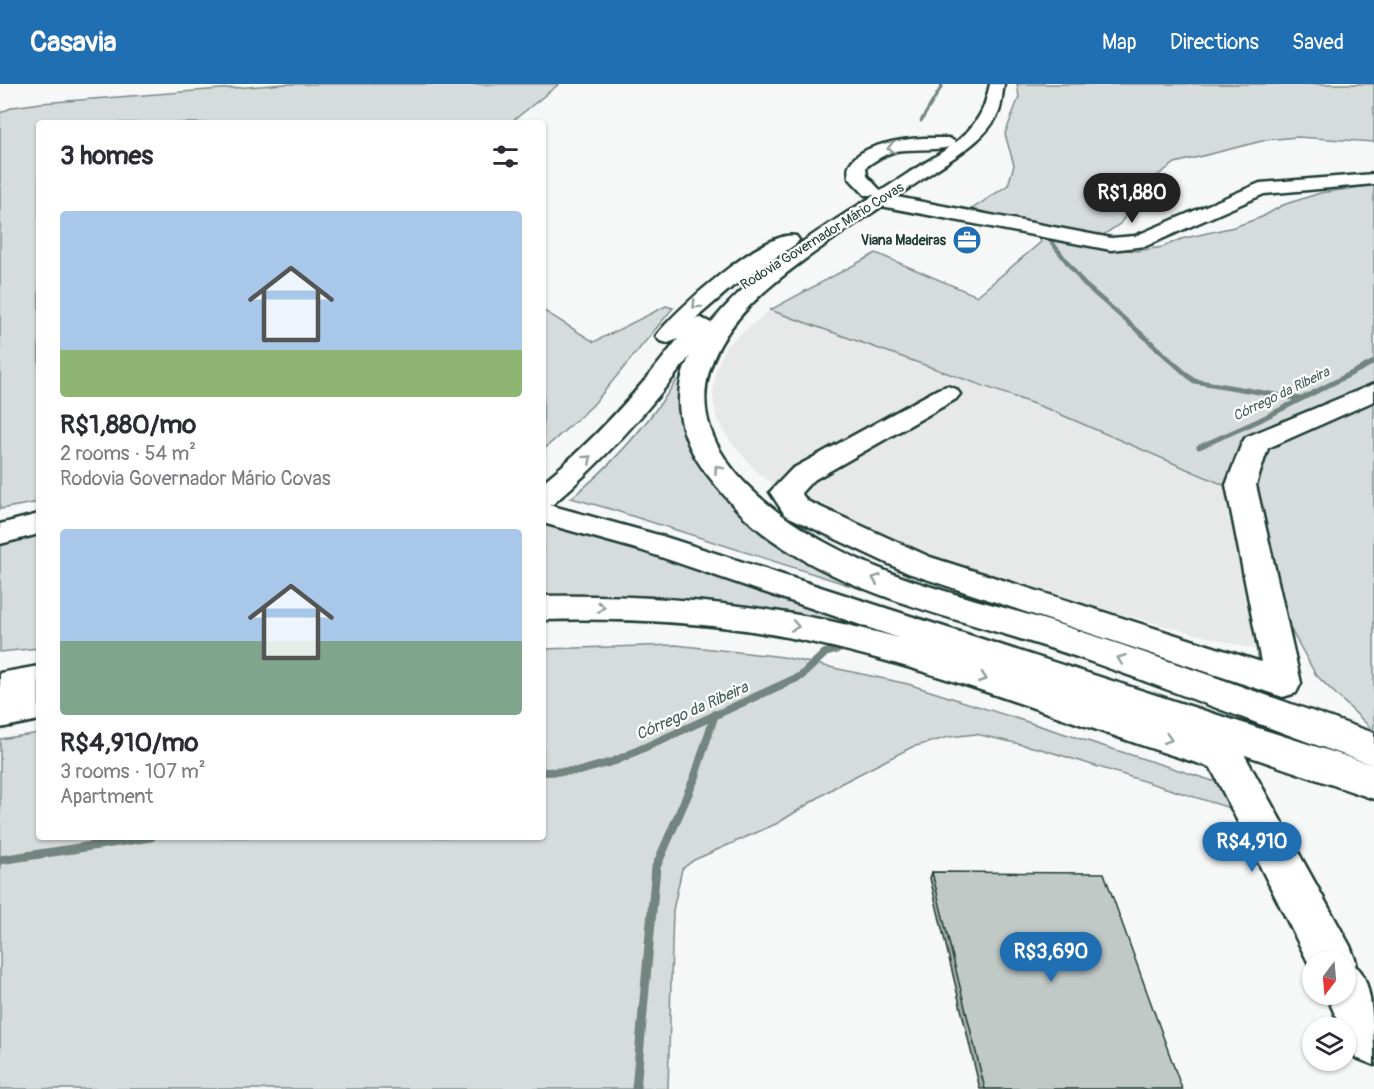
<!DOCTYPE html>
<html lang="en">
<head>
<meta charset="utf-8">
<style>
  :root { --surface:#fff; --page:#f2f2f3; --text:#2b2b33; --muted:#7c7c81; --accent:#1f6fb2 }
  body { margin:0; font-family:Pangolin,sans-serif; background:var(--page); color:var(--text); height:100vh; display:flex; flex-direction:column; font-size:22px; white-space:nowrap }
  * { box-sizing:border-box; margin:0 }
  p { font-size:20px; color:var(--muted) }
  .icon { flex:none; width:33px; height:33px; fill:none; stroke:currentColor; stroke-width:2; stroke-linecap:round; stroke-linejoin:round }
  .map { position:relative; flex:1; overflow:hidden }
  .side { position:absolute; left:36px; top:36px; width:510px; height:720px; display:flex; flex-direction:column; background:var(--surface); border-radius:6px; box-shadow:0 2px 4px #0004 }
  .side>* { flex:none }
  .needle { width:39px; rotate:196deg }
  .tools { position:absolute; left:1302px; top:867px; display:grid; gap:12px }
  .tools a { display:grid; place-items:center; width:54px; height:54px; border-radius:50%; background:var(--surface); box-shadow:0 2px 4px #0004; font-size:30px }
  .price { position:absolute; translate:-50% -51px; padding:0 14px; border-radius:21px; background:var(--accent); color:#fff; font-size:20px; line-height:39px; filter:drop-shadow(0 2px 3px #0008) }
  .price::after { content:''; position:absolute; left:50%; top:36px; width:18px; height:14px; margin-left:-9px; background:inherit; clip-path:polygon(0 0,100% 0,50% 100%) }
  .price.on { background:#222; color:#fff }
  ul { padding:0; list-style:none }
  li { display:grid; align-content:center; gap:12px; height:318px; padding:0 24px }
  li span { display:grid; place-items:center; height:186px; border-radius:6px; color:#555 }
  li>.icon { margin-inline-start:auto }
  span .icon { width:108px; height:108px; fill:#fffc; stroke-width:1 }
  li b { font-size:26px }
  h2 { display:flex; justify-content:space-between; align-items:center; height:72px; padding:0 24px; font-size:26px }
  header { display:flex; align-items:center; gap:36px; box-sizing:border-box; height:84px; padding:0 30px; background:var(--accent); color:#fff }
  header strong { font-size:28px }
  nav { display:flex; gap:33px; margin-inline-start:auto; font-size:21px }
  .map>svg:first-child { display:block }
  .built { fill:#e6e9e8 }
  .green { fill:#d6dcdb; stroke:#7a8c88; stroke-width:1.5 }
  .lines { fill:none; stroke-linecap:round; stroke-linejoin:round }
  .stream-far4 { stroke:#72857f; stroke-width:3 }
  .stream-far3 { stroke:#72857f; stroke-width:4.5 }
  .stream-far2 { stroke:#72857f; stroke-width:5 }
  .stream-far1 { stroke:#72857f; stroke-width:8 }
  .stream { stroke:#72857f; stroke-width:9 }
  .minor-casing { stroke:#1f3d34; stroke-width:5 }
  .highway-casing { stroke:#1f3d34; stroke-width:5 }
  .minor { fill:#fff; fill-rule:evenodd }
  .highway { fill:#fff; fill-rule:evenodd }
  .wall { fill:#a5adaa; stroke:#1f3d34; stroke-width:1.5 }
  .building { fill:#c0c9c6; stroke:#1f3d34; stroke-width:1.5 }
  .oneway { stroke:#8f9e9a }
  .labels { text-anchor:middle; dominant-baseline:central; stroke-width:4.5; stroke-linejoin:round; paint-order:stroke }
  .far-street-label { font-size:14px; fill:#1f3d34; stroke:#fff }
  .far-poi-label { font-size:14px; font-weight:bold; fill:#1f3d34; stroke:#fff; text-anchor:end }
  .far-water-label { font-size:14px; font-style:italic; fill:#49615a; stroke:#fff }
  .water-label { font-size:16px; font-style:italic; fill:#49615a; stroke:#fff }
</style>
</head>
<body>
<header>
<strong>Casavia</strong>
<nav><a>Map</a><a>Directions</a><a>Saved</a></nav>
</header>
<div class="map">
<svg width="1374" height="1005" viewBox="0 0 1374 1005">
  <rect width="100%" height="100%" fill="#f6f7f7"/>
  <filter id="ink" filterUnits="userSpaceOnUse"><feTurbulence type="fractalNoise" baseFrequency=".0167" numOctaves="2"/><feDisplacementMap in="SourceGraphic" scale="12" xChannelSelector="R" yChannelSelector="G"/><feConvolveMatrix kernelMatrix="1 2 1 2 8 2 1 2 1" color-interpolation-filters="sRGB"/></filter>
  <g filter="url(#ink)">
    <!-- built -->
    <path class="built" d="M770,226L1048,325L1231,404L1257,566L981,493L820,432L759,390L730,357L716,332L713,311L716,285L726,262Z"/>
    <!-- green -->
    <path class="green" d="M285,0H559L510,39H39V418L0,425V29L13,23L41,19Z
      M1017,0H1374V58L1297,53L1266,56L1175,79L1147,99L1120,140L1100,153L1116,165L1136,167L1163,163L1181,155L1234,143L1262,133L1283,121L1320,109L1374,101V647L1316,591L1283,531L1231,404L1048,325L770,226L876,169L977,212L1041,158L1034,140L972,125L1008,101L1014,81L1005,50L1019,13Z
      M666,222L673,224L592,322L543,366V226L594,258Z
      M677,296L685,297L754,435L1059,564L1146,596L607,424L571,414C612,382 648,339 677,296Z
      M543,436L616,456L1150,632L939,571L543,519Z
      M39,448V564L0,568V460Z
      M676,561L783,573L908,600L1257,711L1236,726L1041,665L976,650L949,653L912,663L840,700L778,739L694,776L682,785L673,826L668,1005H0V655L39,649V753H543V565Z"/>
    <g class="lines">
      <!-- stream-far4 -->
      <path class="stream-far4" d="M921,37L942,2L940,0"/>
      <!-- stream-far3 -->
      <path class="stream-far3" d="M1041,151L1047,152L1084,200L1153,260"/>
      <!-- stream-far2 -->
      <path class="stream-far2" d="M1151,259L1194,297L1300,315
        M1199,363L1258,337L1374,278"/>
      <!-- stream-far1 -->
      <path class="stream-far1" d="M543,688L580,687L615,677L801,592L825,569L842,564
        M695,692L715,630"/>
      <!-- stream -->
      <path class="stream" d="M0,776L151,753
        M636,1005L656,783L696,691"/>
      <!-- minor casing -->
      <g class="minor-casing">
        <path id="minor" d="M924,54H949L957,59C950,68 910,64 896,67C885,70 875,76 866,83L867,92L881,107L879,111H865L849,94C849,90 847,84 850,80C861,60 904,55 924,54Z
          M1374,90V100L1264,110L1146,162L1111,166L881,122L874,120L872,116L874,112L881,110L1111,154L1135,152L1260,99Z
          M1374,300V317L1268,364L1256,401L1301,599L1296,609L1283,613L908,489L785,431L770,408L792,385L938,305L947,302L956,305L960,310L956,315L812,397L801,409L807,417L930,473L1261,578L1226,401L1242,359L1246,353Z
          M1225,656L1239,661L1350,862L1356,878L1355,882C1374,893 1374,955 1374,981L1356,974L1346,952V944H1341L1326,910H1346V878H1312V886L1205,672L1211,661Z"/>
      </g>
      <!-- highway casing -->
      <g class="highway-casing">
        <path id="highway" d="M990,0H1004C1002,9 1002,22 998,30C985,56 957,71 934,87C897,113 858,137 822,163C784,190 743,220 720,261C661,368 793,448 876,483C938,509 1006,522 1070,544C1172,577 1273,614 1374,649V715L1242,670L1237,682L1223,687C1084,646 948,587 806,557C719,538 631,534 543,536V512C664,510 783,521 899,554L640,466L543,439V398C595,356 638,307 678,255L668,259L660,257L656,252C674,227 766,144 796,152L799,156L796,160L732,203L695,235L701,234L711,239C765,174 838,136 907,90C925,78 953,64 967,48C982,32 985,22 990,0ZM690,272C669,312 680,356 707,390C726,414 745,437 771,455C859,518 981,539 1083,575C1180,609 1275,647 1373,681L662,452L549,421L553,420C605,375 649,326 690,272Z
          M39,430V450L0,460V440Z
          M39,582V636L0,644V589Z"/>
      </g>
      <!-- minor -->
      <use href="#minor" class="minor"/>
      <!-- highway -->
      <use href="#highway" class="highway"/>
    </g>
    <!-- wall -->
    <path class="wall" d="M932,788L1182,1005H980L930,794Z"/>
    <!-- building -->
    <path class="building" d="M932,788L1104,789L1182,1005H985Z"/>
    <!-- one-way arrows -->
    <defs><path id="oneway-chevron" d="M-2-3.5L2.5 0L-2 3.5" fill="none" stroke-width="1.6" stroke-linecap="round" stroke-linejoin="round" transform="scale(1.5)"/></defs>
    <g class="oneway">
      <use href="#oneway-chevron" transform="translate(891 64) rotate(166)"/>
      <use href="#oneway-chevron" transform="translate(696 221) rotate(135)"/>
      <use href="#oneway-chevron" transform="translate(588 375) rotate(-42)"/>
      <use href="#oneway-chevron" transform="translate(718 385) rotate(-126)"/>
      <use href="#oneway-chevron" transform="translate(876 495) rotate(-159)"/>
      <use href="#oneway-chevron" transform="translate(601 523) rotate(1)"/>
      <use href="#oneway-chevron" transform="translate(795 542) rotate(11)"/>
      <use href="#oneway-chevron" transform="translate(1121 575) rotate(-160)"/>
      <use href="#oneway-chevron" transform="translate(983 594) rotate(19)"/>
      <use href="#oneway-chevron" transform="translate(1168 655) rotate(17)"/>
    </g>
  </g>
  <!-- icons -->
  <defs>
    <g id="office-disc" transform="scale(1.5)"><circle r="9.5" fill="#1f6fb2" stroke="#fff"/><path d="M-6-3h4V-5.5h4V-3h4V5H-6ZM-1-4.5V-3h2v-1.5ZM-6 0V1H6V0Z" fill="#fff"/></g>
  </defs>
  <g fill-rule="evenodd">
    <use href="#office-disc" x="967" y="156"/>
  </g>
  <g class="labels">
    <!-- far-street labels -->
    <g class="far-street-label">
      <text transform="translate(822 152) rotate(-32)">Rodovia Governador Mário Covas</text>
    </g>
    <!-- far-poi labels -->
    <g class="far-poi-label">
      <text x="946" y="156">Viana Madeiras</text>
    </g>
    <!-- far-water labels -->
    <g class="far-water-label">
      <text transform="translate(1281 310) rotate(-26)">Córrego da Ribeira</text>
    </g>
    <!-- water labels -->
    <g class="water-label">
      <text transform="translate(692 627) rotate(-24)">Córrego da Ribeira</text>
    </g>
  </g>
</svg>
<div class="tools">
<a><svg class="needle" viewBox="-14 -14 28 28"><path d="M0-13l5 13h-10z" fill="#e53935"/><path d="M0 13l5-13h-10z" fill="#7c7c81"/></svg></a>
<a><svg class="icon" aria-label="layers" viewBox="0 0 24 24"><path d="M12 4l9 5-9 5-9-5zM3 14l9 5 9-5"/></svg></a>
</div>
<b class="price on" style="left:1132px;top:140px">R$1,880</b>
<b class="price" style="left:1252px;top:789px">R$4,910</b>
<b class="price" style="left:1051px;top:899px">R$3,690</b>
<section class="side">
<h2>3 homes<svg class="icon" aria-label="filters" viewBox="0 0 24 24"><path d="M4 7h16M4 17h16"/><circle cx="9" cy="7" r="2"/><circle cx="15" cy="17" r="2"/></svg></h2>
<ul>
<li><span style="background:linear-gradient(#a9c7e8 75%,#8fb573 0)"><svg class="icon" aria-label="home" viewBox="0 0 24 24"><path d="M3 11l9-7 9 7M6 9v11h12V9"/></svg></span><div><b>R$1,880/mo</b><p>2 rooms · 54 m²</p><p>Rodovia Governador Mário Covas</p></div></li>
<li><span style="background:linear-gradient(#a9c7e8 60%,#7fa58c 0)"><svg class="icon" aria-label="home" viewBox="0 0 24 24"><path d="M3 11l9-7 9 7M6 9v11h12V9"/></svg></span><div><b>R$4,910/mo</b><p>3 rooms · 107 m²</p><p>Apartment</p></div></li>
</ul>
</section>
</div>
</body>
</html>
